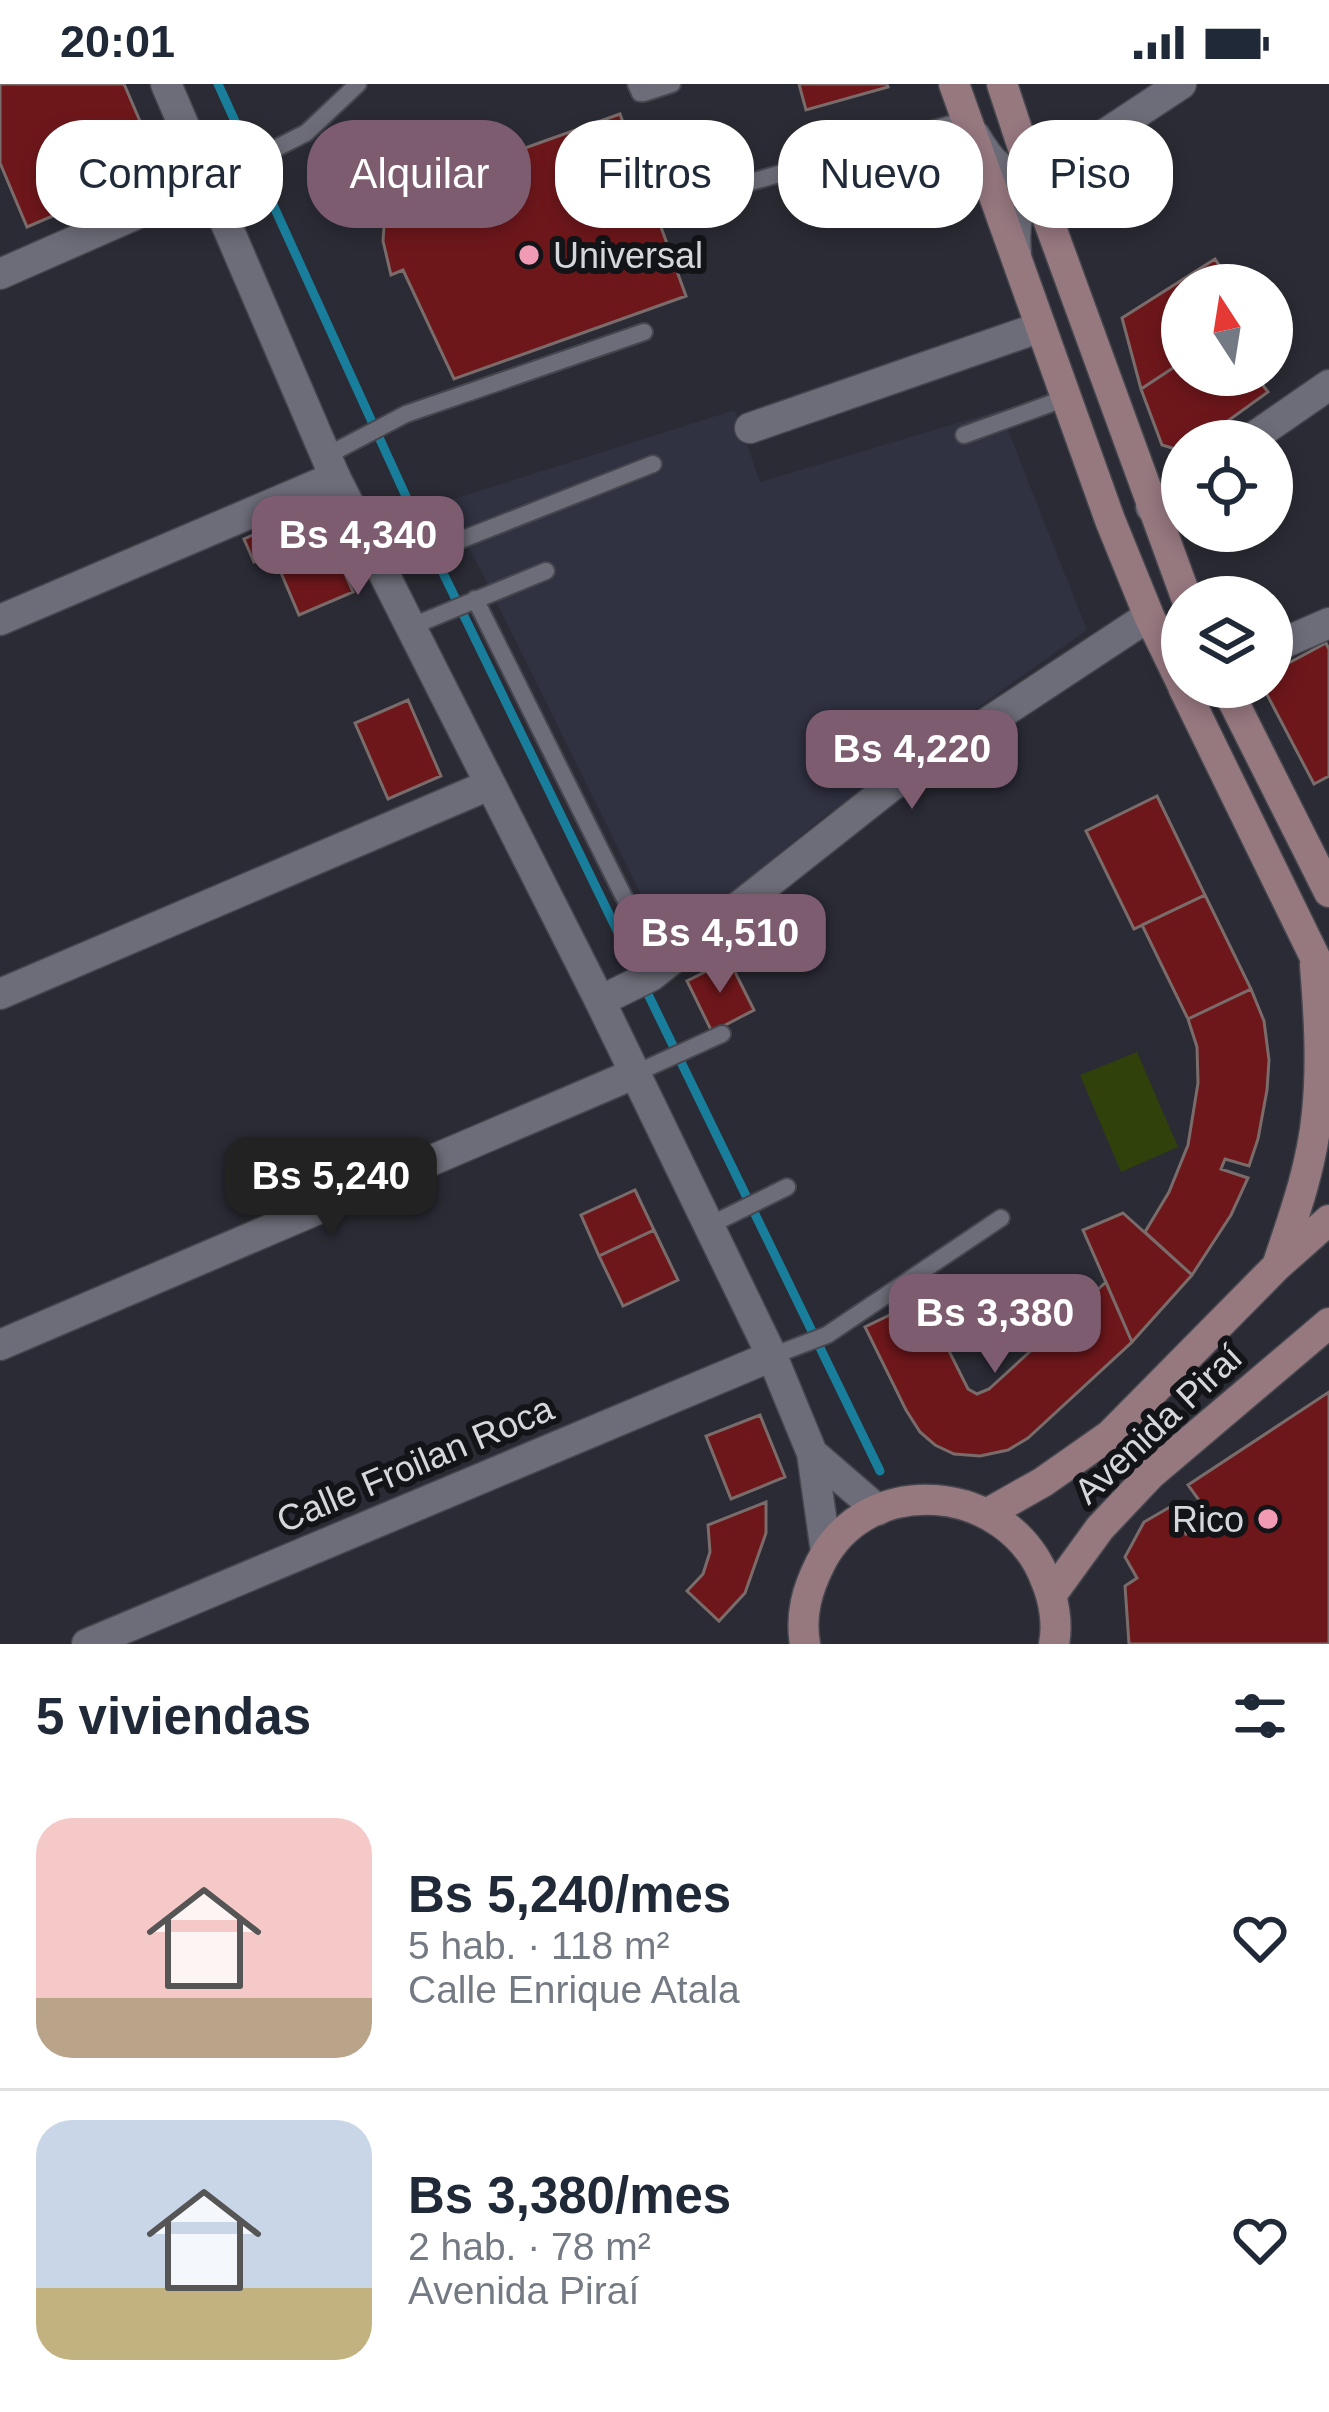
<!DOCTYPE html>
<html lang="es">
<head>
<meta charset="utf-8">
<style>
  :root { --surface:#fff; --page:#f2f2f3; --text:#1f2937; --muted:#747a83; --line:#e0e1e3; --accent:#7d5c6f }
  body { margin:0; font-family:Arial,sans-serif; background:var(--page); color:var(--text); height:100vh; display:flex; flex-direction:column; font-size:45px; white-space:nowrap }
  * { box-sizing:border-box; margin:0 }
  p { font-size:39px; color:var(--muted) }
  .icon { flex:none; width:66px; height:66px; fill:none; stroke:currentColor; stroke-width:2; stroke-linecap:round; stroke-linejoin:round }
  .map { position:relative; height:1560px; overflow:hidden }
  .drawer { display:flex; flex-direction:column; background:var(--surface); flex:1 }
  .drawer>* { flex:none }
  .top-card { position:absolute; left:36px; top:36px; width:1257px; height:108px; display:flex; gap:24px }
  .needle { width:78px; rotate:348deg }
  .tools { position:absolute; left:1161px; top:180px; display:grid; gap:24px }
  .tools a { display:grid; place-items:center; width:132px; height:132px; border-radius:50%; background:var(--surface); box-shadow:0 6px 18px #0003; font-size:60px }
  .price { position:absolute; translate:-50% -102px; padding:0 27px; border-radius:24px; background:var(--accent); color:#fff; font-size:39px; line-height:78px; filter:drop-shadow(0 3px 6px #0008) }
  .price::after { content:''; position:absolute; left:50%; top:72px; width:36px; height:27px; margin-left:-18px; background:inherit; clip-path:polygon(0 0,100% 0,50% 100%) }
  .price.current { background:#222; color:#fff }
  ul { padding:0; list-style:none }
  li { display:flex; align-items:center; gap:36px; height:300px; padding:0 36px }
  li+li { border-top:3px solid var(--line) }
  li span { display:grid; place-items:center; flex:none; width:336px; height:240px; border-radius:36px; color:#555 }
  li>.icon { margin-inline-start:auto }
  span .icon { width:144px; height:144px; fill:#fffc; stroke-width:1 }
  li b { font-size:51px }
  h2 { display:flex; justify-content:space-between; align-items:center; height:144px; padding:0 36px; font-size:51px }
  .tag { padding:0 42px; border-radius:48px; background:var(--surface); box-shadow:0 6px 18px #0003; font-size:42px; line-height:108px }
  .tag.current { background:var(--accent); color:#fff }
  .status { display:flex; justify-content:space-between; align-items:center; height:84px; padding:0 60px; background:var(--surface); direction:ltr }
  .status svg { height:33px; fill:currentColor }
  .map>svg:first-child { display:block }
  .built { fill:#303141 }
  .garden { fill:#30410c }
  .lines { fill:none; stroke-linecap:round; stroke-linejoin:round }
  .stream { stroke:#187e9b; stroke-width:9 }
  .building { fill:#6e171b; stroke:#7a6c6b; stroke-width:3 }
  .service-casing { stroke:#46464e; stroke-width:20 }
  .minor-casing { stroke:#46464e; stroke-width:33 }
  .tertiary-casing { stroke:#46464e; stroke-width:33 }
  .secondary-casing { stroke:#46464e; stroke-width:33 }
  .service { stroke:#6c6d78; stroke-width:16 }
  .minor { stroke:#6c6d78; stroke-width:30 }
  .tertiary { stroke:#6c6d78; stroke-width:30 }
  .secondary { stroke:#96787f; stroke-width:30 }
  .poi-dot { fill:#f09ab4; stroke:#131418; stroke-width:4.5 }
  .labels { text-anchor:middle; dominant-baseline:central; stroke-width:12; stroke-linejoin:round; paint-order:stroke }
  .poi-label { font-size:36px; fill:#d6d7dd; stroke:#131418; text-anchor:start }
  .street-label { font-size:36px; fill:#d6d7dd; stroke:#131418 }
</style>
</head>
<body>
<div class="status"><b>20:01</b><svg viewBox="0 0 49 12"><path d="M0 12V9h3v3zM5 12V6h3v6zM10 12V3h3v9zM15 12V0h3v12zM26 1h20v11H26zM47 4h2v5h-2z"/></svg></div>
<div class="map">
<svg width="1329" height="1560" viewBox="0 0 1329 1560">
  <rect width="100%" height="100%" fill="#2a2b34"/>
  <!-- built -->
  <path class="built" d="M735,326L760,398L1000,326L1087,546L821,735L667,863L479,483L444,418Z"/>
  <!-- garden -->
  <path class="garden" d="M1137,968L1178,1063L1121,1088L1080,991Z"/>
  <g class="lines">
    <!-- stream -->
    <path class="stream" d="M218,0L409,419L880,1387"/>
  </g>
  <!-- building -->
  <path class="building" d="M0,0H124L161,86L27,143L0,79Z
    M799,0H887L888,3L806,26Z
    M620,30L686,212L454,295L403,186L391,191L383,157L386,114Z
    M1215,175L1232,201H1182V278L1141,305L1122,234Z
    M1182,278V291H1255L1268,308L1200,357H1182V367L1162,361L1141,305Z
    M296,432L323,441L353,508L299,531L273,470L254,478L244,455Z
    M1326,559L1329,565V692L1314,700L1263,603H1272V588Z
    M408,616L441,692L388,715L355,639Z
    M1157,712L1205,811L1134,845L1086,747Z
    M1205,811L1251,905L1188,935L1142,841Z
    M729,876L754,926L712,948L687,897Z
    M1251,905L1264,937L1269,976L1267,1006L1258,1055L1249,1082L1225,1075L1221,1085L1248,1094L1231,1131L1192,1191L1145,1148L1169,1108L1188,1061L1198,999L1197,963L1188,935Z
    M635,1106L654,1146L599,1172L581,1131Z
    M1123,1129L1192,1191L1132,1258L1083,1146Z
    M654,1146L678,1196L623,1222L599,1172Z
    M1106,1198L1132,1258L1028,1354L1008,1366L980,1372L954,1370L935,1361L920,1348L906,1326L865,1243L923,1215L968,1305L977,1310L989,1305Z
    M1329,1308V1560H1129L1125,1502L1137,1494L1125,1473L1144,1438L1170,1423L1186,1450L1211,1433L1188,1401Z
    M760,1331L785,1393L731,1415L706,1352Z
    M766,1418V1449L745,1509L719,1537L687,1507L703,1490L710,1468L708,1441Z"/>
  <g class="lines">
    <!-- service casing -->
    <g class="service-casing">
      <path id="service" d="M636,0L640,9H644L672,0
        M207,99L306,49L358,0
        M720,107L965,36
        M964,351L1066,314
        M326,372L406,330L644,248
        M382,487L653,380
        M475,515L660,885
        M410,543L546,487
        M636,989L722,950
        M708,1142L787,1103
        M772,1272L827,1251L1001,1134"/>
    </g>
    <!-- minor casing -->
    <g class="minor-casing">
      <path id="minor" d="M975,52C992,81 1001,89 1034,97
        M1016,168C1013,140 1018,120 1034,97L1181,0
        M0,190L207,99
        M750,344L1041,243
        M1248,357L1329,301
        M1151,423L1182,402
        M0,536L335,393
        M1272,564L1329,539
        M0,910L489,701
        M600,917L651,892L890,703L1149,532
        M0,1261L636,989
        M87,1560L772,1272"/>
    </g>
    <!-- tertiary casing -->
    <g class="tertiary-casing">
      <path id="tertiary" d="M166,0L335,393L600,917L772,1272L812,1369L826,1468
        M812,1369L878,1426"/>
    </g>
    <!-- secondary casing -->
    <g class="secondary-casing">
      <path id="secondary" d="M954,0L1110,436L1149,532L1182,600
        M1002,0L1034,97L1186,513
        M1183,603L1329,902
        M1226,603L1329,808
        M1277,1182C1294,1132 1312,1082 1317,1029C1322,980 1319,931 1315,881
        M988,1429L1043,1398L1110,1351L1277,1182L1329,1136
        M1052,1510L1100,1444L1151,1390L1329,1239
        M805,1560C800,1531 807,1506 820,1480C867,1385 1010,1399 1046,1497C1054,1516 1058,1540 1054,1560"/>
    </g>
    <!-- service -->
    <use href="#service" class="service"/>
    <!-- minor -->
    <use href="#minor" class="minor"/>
    <!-- tertiary -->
    <use href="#tertiary" class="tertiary"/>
    <!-- secondary -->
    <use href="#secondary" class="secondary"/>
  </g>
  <!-- markers -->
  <g class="poi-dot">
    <circle cx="529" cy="171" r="12"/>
    <circle cx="1268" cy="1435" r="12"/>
  </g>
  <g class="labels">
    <!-- poi labels -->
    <g class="poi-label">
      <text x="553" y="171">Universal</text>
      <text x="1244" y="1435" text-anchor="end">Rico</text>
    </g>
    <!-- street labels -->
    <g class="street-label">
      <text transform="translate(1158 1340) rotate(-43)">Avenida Piraí</text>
      <text transform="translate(415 1380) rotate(-23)">Calle Froilan Roca</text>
    </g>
  </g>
</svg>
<div class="tools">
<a><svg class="needle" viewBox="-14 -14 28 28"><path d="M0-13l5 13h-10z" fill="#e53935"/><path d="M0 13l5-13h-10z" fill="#747a83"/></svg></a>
<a><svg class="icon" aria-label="locate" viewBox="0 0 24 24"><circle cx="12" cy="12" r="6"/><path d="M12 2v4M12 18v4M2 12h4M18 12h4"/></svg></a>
<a><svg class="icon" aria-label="layers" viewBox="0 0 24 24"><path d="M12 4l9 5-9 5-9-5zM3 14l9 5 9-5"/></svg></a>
</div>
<b class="price" style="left:358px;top:514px">Bs 4,340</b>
<b class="price" style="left:912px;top:728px">Bs 4,220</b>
<b class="price" style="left:720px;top:912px">Bs 4,510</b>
<b class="price current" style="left:331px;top:1155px">Bs 5,240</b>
<b class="price" style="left:995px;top:1292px">Bs 3,380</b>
<div class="top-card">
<a class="tag">Comprar</a>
<a class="tag current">Alquilar</a>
<a class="tag">Filtros</a>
<a class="tag">Nuevo</a>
<a class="tag">Piso</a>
</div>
</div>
<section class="drawer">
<h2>5 viviendas<svg class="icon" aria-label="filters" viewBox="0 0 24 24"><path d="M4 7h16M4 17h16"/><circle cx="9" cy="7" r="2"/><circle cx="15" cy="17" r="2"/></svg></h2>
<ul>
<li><span style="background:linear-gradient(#f6c9c9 75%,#b9a48a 0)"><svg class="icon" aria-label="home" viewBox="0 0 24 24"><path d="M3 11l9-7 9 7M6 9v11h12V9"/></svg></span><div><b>Bs 5,240/mes</b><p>5 hab. · 118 m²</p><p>Calle Enrique Atala</p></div><svg class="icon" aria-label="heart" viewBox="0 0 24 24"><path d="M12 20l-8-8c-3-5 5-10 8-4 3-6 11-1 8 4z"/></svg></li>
<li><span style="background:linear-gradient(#c9d6e8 70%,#c2b280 0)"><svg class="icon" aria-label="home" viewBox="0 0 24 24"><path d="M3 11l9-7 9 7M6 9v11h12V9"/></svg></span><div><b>Bs 3,380/mes</b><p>2 hab. · 78 m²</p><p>Avenida Piraí</p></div><svg class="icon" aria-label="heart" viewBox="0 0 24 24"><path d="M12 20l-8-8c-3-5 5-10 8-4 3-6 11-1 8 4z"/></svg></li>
</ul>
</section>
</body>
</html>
